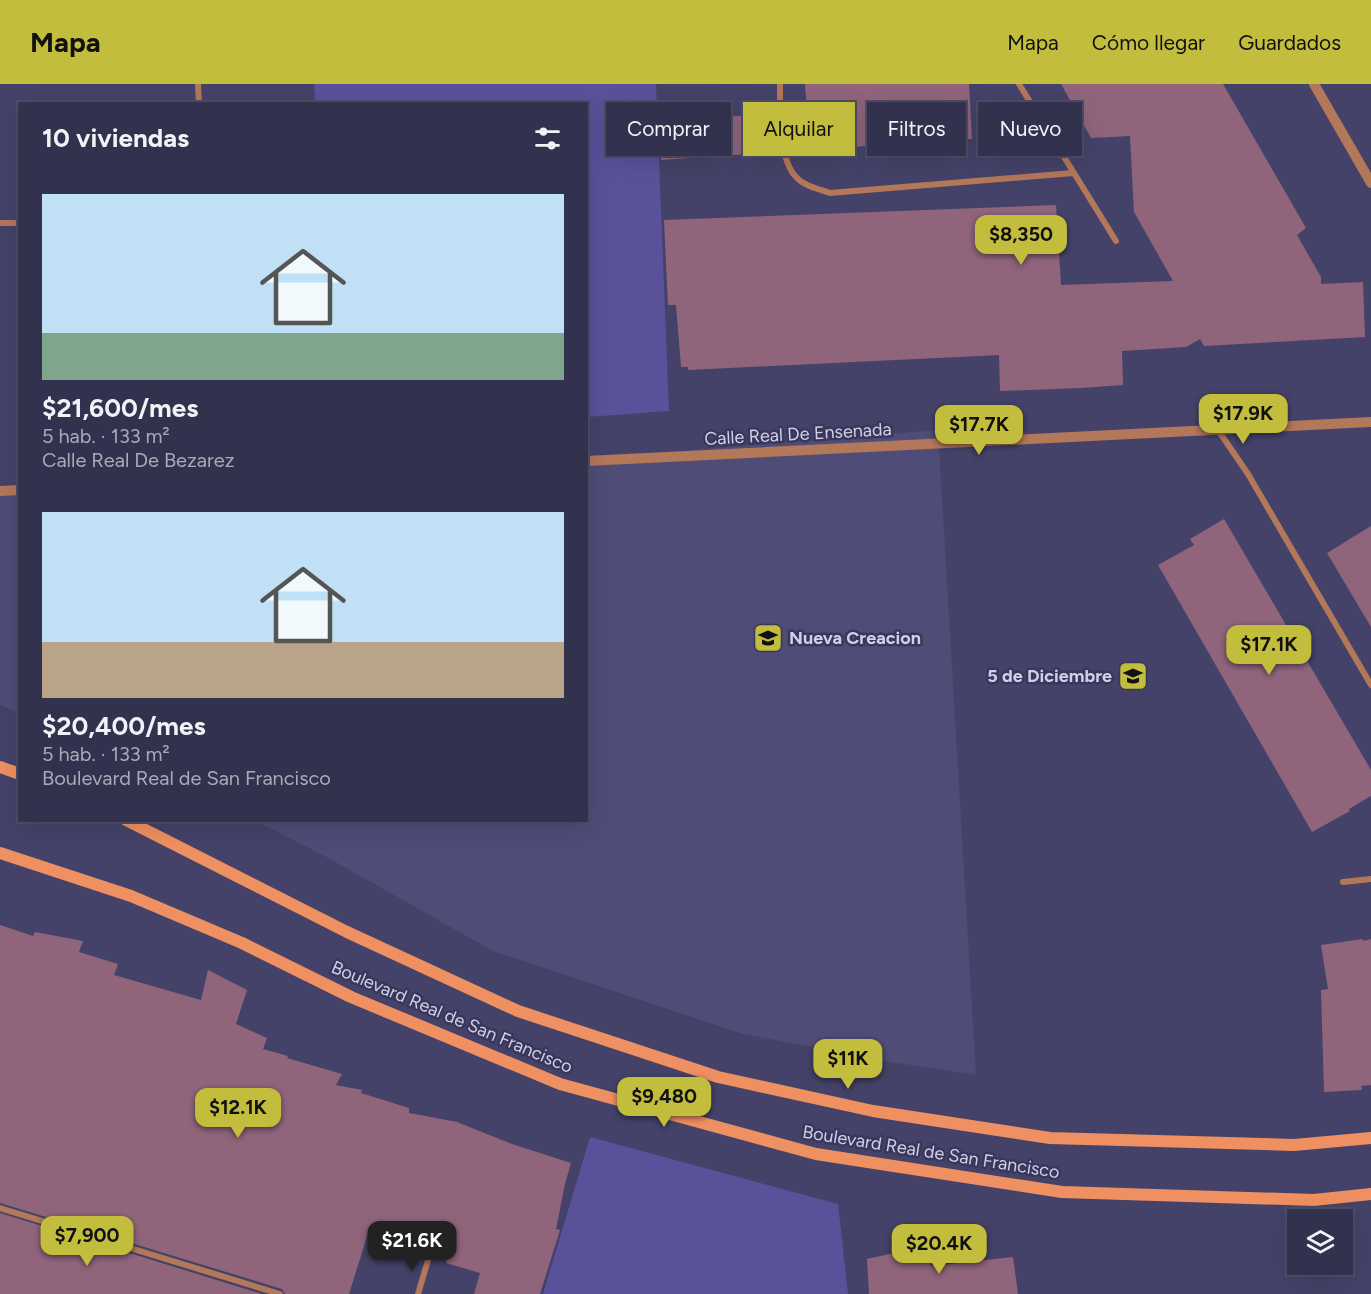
<!DOCTYPE html>
<html lang="es">
<head>
<meta charset="utf-8">
<style>
  :root { --surface:#33324e; --page:#3e3e58; --text:#f1f3f6; --muted:#a9aab6; --line:#4e4d66; --accent:#c3bd3e }
  body { margin:0; font-family:Figtree,sans-serif; background:var(--page); color:var(--text); height:100vh; display:flex; flex-direction:column; font-size:22px; white-space:nowrap }
  * { box-sizing:border-box; margin:0 }
  p { font-size:20px; color:var(--muted) }
  .icon { flex:none; width:33px; height:33px; fill:none; stroke:currentColor; stroke-width:2; stroke-linecap:round; stroke-linejoin:round }
  .map { position:relative; flex:1; overflow:hidden }
  .details { position:absolute; left:18px; top:18px; width:570px; height:720px; display:flex; flex-direction:column; background:var(--surface); border-radius:0px; box-shadow:0 6px 24px #0002,0 0 0 2px var(--line) }
  .details>* { flex:none }
  .hud { position:absolute; left:606px; top:18px; width:570px; height:54px; display:flex; gap:12px }
  .fabs { position:absolute; left:1287px; top:1125px; display:grid; gap:12px }
  .fabs a { display:grid; place-items:center; width:66px; height:66px; border-radius:0px; background:var(--surface); box-shadow:0 6px 24px #0002,0 0 0 2px var(--line); font-size:30px }
  .price { position:absolute; translate:-50% -51px; padding:0 14px; border-radius:12px; background:var(--accent); color:#111; font-size:20px; line-height:39px; filter:drop-shadow(0 2px 3px #0008) }
  .price::after { content:''; position:absolute; left:50%; top:36px; width:18px; height:14px; margin-left:-9px; background:inherit; clip-path:polygon(0 0,100% 0,50% 100%) }
  .price.active { background:#222; color:#fff }
  ul { padding:0; list-style:none }
  li { display:grid; align-content:center; gap:12px; height:318px; padding:0 24px }
  li span { display:grid; place-items:center; height:186px; border-radius:0px; color:#555 }
  li>.icon { margin-inline-start:auto }
  span .icon { width:108px; height:108px; fill:#fffc; stroke-width:1 }
  li b { font-size:26px }
  h2 { display:flex; justify-content:space-between; align-items:center; height:72px; padding:0 24px; font-size:26px }
  .pill { padding:0 21px; border-radius:0px; background:var(--surface); box-shadow:0 6px 24px #0002,0 0 0 2px var(--line); font-size:21px; line-height:54px }
  .pill.active { background:var(--accent); color:#111 }
  header { display:flex; align-items:center; gap:36px; box-sizing:border-box; height:84px; padding:0 30px; background:var(--accent); color:#111 }
  header strong { font-size:28px }
  nav { display:flex; gap:33px; margin-inline-start:auto; font-size:21px }
  .map>svg:first-child { display:block }
  .built { fill:#4f4c77 }
  .green { fill:#5a519b }
  .building { fill:#90657c }
  .lines { fill:none; stroke-linecap:round; stroke-linejoin:round }
  .minor { stroke:#b3775a; stroke-width:6 }
  .tertiary { stroke:#b3775a; stroke-width:10 }
  .secondary { stroke:#ee9061; stroke-width:12 }
  .labels { text-anchor:middle; dominant-baseline:central; stroke-width:5; stroke-linejoin:round; paint-order:stroke }
  .street-label { font-size:18px; fill:#d1d0e7; stroke:#3a375c }
  .poi-label { font-size:18px; font-weight:bold; fill:#d1d0e7; stroke:#3a375c; text-anchor:start }
</style>
</head>
<body>
<header>
<strong>Mapa</strong>
<nav><a>Mapa</a><a>Cómo llegar</a><a>Guardados</a></nav>
</header>
<div class="map">
<svg width="1371" height="1210" viewBox="0 0 1371 1210">
  <rect width="100%" height="100%" fill="#444268"/>
  <!-- built -->
  <path class="built" d="M938,346L976,991L891,978L743,950L493,867L332,776L256,737L586,736L587,372L681,367Z
    M19,407V629L0,621V409Z"/>
  <!-- green -->
  <path class="green" d="M314,0H656L669,327L587,333L586,20L315,19Z
    M590,1053L838,1120L848,1210H543Z"/>
  <!-- building -->
  <path class="building" d="M805,0H969L972,55L790,67L785,30L807,28Z
    M1061,0H1223L1306,144L1297,151L1321,193V200L1363,198L1365,253L1204,262L1200,255L1186,263L1122,267L1123,301L1081,304L1000,307L999,271L688,286V283H681L676,221H668L664,136L1056,121L1061,201L1173,197L1134,128L1130,52L1091,54Z
    M775,30L779,68L661,76L660,36Z
    M1224,435L1371,686V712L1349,725L1350,727L1312,748L1158,481L1194,461L1190,455Z
    M1371,442V543L1327,469Z
    M0,841L33,852L35,848L83,857L79,868L118,880L114,891L201,916L208,886L247,906L236,940L267,954L263,965L288,972L287,974L342,990L336,1001L362,1006L361,1009L409,1024V1029L457,1038L512,1060L571,1079L565,1100L556,1145L560,1146L540,1210H474L480,1189L446,1179L448,1171L369,1146L349,1210H285L282,1205L0,1119Z
    M1363,855V857L1371,855V1001L1361,1002L1362,1006L1324,1008L1321,906L1328,905L1321,861Z
    M0,1129L262,1210H0Z
    M929,1161L931,1182L1013,1173L1018,1210H869L867,1175Z"/>
  <g class="lines">
    <!-- minor -->
    <path class="minor" d="M198,0L199,20
      M780,0C780,25 778,74 796,93C804,102 819,105 830,109L1073,89
      M1019,0L1116,157
      M0,139H20
      M1218,346L1248,390L1371,601
      M1343,798L1371,795
      M0,1124L280,1210
      M418,1210L429,1173"/>
    <!-- tertiary -->
    <path class="tertiary" d="M1314,0L1371,99
      M586,377L1371,338
      M0,407L20,406"/>
    <!-- secondary -->
    <path class="secondary" d="M0,683L20,690
      M126,736L347,848L518,927L718,993L873,1027L1050,1054L1294,1061L1371,1054
      M0,769L131,812L242,859L351,913L560,1000L816,1070L1062,1108L1314,1116L1371,1110"/>
  </g>
  <!-- icons -->
  <defs>
    <g id="school-square" transform="scale(1.5)"><rect x="-9" y="-9" width="18" height="18" rx="4" fill="#c3bd3e" stroke="#3a375c"/><path d="M0-5L7-2L0 1L-7-2ZM-4 1L0 2.5L4 1V4Q0 6-4 4Z" fill="#111"/></g>
  </defs>
  <g fill-rule="evenodd">
    <use href="#school-square" x="768" y="554"/>
    <use href="#school-square" x="1133" y="592"/>
  </g>
  <g class="labels">
    <!-- street labels -->
    <g class="street-label">
      <text transform="translate(798 350) rotate(-3)">Calle Real De Ensenada</text>
      <text transform="translate(452 933) rotate(23)">Boulevard Real de San Francisco</text>
      <text transform="translate(931 1068) rotate(9)">Boulevard Real de San Francisco</text>
    </g>
    <!-- poi labels -->
    <g class="poi-label">
      <text x="789" y="554">Nueva Creacion</text>
      <text x="1112" y="592" text-anchor="end">5 de Diciembre</text>
    </g>
  </g>
</svg>
<div class="fabs">
<a><svg class="icon" aria-label="layers" viewBox="0 0 24 24"><path d="M12 4l9 5-9 5-9-5zM3 14l9 5 9-5"/></svg></a>
</div>
<b class="price" style="left:1021px;top:182px">$8,350</b>
<b class="price" style="left:1243px;top:361px">$17.9K</b>
<b class="price" style="left:979px;top:372px">$17.7K</b>
<b class="price" style="left:1269px;top:592px">$17.1K</b>
<b class="price" style="left:848px;top:1006px">$11K</b>
<b class="price" style="left:664px;top:1044px">$9,480</b>
<b class="price" style="left:238px;top:1055px">$12.1K</b>
<b class="price" style="left:87px;top:1183px">$7,900</b>
<b class="price active" style="left:412px;top:1188px">$21.6K</b>
<b class="price" style="left:939px;top:1191px">$20.4K</b>
<div class="hud">
<a class="pill">Comprar</a>
<a class="pill active">Alquilar</a>
<a class="pill">Filtros</a>
<a class="pill">Nuevo</a>
</div>
<section class="details">
<h2>10 viviendas<svg class="icon" aria-label="filters" viewBox="0 0 24 24"><path d="M4 7h16M4 17h16"/><circle cx="9" cy="7" r="2"/><circle cx="15" cy="17" r="2"/></svg></h2>
<ul>
<li><span style="background:linear-gradient(#bfe0f5 75%,#7fa58c 0)"><svg class="icon" aria-label="home" viewBox="0 0 24 24"><path d="M3 11l9-7 9 7M6 9v11h12V9"/></svg></span><div><b>$21,600/mes</b><p>5 hab. · 133 m²</p><p>Calle Real De Bezarez</p></div></li>
<li><span style="background:linear-gradient(#bfe0f5 70%,#b9a48a 0)"><svg class="icon" aria-label="home" viewBox="0 0 24 24"><path d="M3 11l9-7 9 7M6 9v11h12V9"/></svg></span><div><b>$20,400/mes</b><p>5 hab. · 133 m²</p><p>Boulevard Real de San Francisco</p></div></li>
</ul>
</section>
</div>
</body>
</html>
